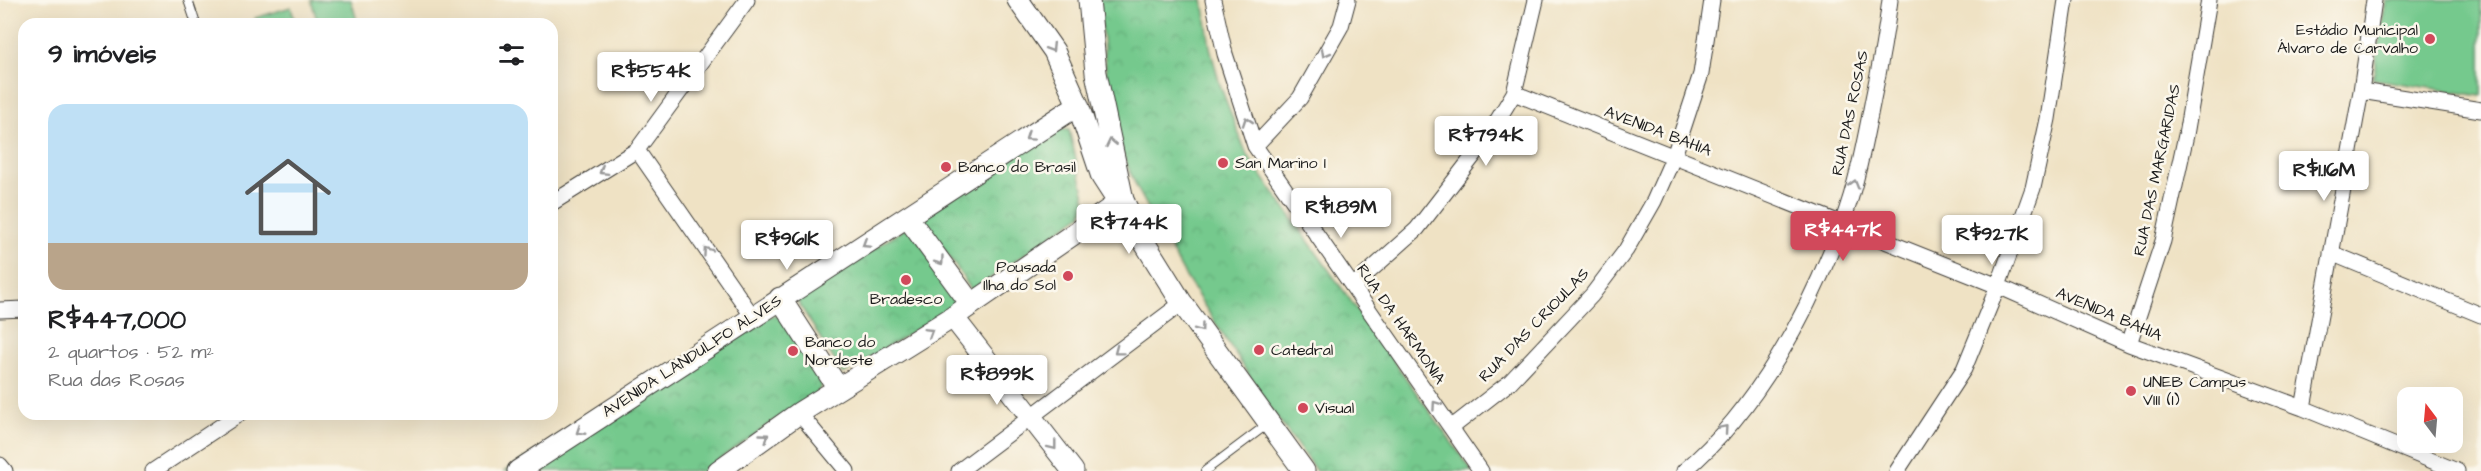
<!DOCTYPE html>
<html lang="pt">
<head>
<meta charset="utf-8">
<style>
  :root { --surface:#fff; --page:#f2f2f2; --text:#202124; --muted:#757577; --line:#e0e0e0; --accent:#d1495b }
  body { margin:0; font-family:"Architects Daughter",sans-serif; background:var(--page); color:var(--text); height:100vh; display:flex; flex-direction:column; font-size:22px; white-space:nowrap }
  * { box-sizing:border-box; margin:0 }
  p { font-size:20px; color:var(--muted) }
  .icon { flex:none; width:33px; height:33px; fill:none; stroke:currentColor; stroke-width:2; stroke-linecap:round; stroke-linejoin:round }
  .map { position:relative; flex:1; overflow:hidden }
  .panel { position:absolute; left:18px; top:18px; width:540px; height:402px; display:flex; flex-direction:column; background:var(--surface); border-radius:18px; box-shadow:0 6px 24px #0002 }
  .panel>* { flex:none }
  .needle { width:39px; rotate:344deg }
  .buttons { position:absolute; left:2397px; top:387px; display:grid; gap:12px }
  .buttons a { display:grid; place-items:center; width:66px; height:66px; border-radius:12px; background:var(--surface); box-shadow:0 6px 24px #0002; font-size:30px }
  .price { position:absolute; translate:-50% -51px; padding:0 14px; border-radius:6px; background:#fff; color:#222; font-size:20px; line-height:39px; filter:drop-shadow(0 2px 3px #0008) }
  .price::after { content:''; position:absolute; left:50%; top:36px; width:18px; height:14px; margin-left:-9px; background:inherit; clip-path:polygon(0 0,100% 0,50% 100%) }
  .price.selected { background:var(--accent); color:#fff }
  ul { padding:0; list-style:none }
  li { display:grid; align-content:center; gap:12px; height:318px; padding:0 30px }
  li+li { border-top:2px solid var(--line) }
  li span { display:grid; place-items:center; height:186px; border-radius:18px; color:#555 }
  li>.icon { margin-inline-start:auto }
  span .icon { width:108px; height:108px; fill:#fffc; stroke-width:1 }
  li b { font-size:26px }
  h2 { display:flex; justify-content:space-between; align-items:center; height:72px; padding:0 30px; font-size:26px }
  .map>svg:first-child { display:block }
  .grass { fill:#74c98d; stroke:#487254; stroke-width:1.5 }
  .park { fill:url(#park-crowns); stroke:#487254; stroke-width:1.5 }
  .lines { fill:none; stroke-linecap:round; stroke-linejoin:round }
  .lane-casing { stroke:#3c3a35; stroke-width:10 }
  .street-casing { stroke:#3c3a35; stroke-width:17 }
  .secondary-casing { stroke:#3c3a35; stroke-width:23 }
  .lane { stroke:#fff; stroke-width:8 }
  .street { stroke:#fff; stroke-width:15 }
  .secondary { stroke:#fff; stroke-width:21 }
  .oneway { stroke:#999 }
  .poi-dot { fill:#d1495b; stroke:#fbf7ec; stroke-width:2 }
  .labels { text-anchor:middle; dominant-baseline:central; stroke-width:5; stroke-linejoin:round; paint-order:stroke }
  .poi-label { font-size:16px; fill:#1c1c1c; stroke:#fbf7ec; text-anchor:start }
  .street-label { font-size:16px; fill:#1c1c1c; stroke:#fbf7ec }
</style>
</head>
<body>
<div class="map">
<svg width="2481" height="471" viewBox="0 0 2481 471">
  <defs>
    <pattern id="park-crowns" width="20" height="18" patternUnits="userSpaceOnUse" patternTransform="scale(1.5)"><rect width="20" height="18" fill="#74c98d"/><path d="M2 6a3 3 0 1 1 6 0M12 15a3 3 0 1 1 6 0" fill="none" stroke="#64ac79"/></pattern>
  </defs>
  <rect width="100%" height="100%" fill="#fbf7ec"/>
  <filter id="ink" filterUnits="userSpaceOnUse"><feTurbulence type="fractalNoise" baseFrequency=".0167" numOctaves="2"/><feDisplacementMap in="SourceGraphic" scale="12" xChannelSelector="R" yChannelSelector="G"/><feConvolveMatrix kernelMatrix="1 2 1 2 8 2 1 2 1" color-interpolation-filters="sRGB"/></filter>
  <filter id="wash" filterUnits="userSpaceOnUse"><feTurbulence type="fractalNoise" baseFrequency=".008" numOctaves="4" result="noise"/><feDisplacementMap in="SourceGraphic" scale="24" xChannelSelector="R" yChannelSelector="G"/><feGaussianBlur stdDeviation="1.35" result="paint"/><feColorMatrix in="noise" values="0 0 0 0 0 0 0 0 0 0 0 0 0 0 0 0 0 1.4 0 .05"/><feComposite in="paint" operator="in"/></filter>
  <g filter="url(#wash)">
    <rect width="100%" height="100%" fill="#efe2c4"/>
    <!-- grass -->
    <path class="grass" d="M311,0H351L358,24H318Z
      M2386,0H2481V96L2373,79Z
      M291,7L296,24H257L255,18Z"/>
    <!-- park -->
    <path class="park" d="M1099,0H1203L1210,47L1220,85L1247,155L1472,471H1316L1268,405L1186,277L1136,186L1123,155L1110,109Z
      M1058,129L1069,130L1086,201L1082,214L972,291L922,216Z
      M909,226L960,303L843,374L796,299Z
      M779,314L823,383L816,395L794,407L702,471H505L755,320Z"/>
  </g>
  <g filter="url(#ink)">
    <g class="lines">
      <!-- lane casing -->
      <g class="lane-casing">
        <path id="lane" d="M188,0L196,24
          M1205,471L1269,423"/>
      </g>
      <!-- street casing -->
      <g class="street-casing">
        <path id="street" d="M1213,0L1225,54L1255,146L1481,471
          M2361,91L2481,110
          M1514,93L1998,286L2129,344L2303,408L2457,471
          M1255,146L1300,98L1341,26L1348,0
          M637,150L753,317
          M552,203L637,150L747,0
          M2331,253L2481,315
          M1353,286L1417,229L1485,141L1514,93L1536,0
          M0,310L24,309
          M2129,344L2163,241L2186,135L2209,0
          M2303,408L2361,91L2374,0
          M799,413L847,471
          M1451,428L1510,382L1592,295L1626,250L1654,201L1674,156L1701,74L1712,0
          M0,465L5,471
          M153,471L239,414
          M959,471L1182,303
          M1684,471C1757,410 1809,312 1842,223C1857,184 1865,140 1873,99C1880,66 1886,33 1890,0
          M1897,471L1964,369L1998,286L2033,188L2048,119L2066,0"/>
      </g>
      <!-- secondary casing -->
      <g class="secondary-casing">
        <path id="secondary" d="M1018,0L1054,51L1078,105L1102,177L1113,194L1123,200L1139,234L1182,303L1304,471
          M908,218L971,304
          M780,298L838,388
          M953,317L1073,471
          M518,471L1078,105
          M718,471L799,413L953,317L1123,200L1096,73L1089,0"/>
      </g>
      <!-- lane -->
      <use href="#lane" class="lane"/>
      <!-- street -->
      <use href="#street" class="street"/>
      <!-- secondary -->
      <use href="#secondary" class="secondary"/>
    </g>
    <!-- one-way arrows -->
    <defs><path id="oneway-chevron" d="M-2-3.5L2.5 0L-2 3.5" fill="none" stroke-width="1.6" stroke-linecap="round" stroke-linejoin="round" transform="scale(1.5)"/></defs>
    <g class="oneway">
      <use href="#oneway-chevron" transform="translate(1051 48) rotate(58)"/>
      <use href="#oneway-chevron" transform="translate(1325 53) rotate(119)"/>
      <use href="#oneway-chevron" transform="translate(1247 121) rotate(-109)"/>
      <use href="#oneway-chevron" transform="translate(1029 137) rotate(146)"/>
      <use href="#oneway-chevron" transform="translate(1111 143) rotate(-102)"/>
      <use href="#oneway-chevron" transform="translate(603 171) rotate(148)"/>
      <use href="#oneway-chevron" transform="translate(1854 184) rotate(-74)"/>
      <use href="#oneway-chevron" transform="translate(866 244) rotate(148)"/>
      <use href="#oneway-chevron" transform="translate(707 251) rotate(-125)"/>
      <use href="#oneway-chevron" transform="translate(940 261) rotate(54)"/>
      <use href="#oneway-chevron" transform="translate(1200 328) rotate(54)"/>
      <use href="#oneway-chevron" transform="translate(929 332) rotate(-32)"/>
      <use href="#oneway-chevron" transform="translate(1118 351) rotate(143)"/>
      <use href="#oneway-chevron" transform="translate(1436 405) rotate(-125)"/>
      <use href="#oneway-chevron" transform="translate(1724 429) rotate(-49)"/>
      <use href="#oneway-chevron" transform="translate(580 431) rotate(147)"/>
      <use href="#oneway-chevron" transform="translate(765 437) rotate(-36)"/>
      <use href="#oneway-chevron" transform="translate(1053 446) rotate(52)"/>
    </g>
  </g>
  <!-- markers -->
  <g class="poi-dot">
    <circle cx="2430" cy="39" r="6"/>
    <circle cx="1223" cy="163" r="6"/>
    <circle cx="946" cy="167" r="6"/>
    <circle cx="1068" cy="276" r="6"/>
    <circle cx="906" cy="280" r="6"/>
    <circle cx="1259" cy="350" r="6"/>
    <circle cx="793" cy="351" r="6"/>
    <circle cx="2131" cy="391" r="6"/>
    <circle cx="1303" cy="408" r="6"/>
  </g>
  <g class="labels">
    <!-- poi labels -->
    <g class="poi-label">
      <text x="2418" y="30" text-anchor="end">Estádio Municipal<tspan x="2418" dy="18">Álvaro de Carvalho</tspan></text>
      <text x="1235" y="163">San Marino I</text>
      <text x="958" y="167">Banco do Brasil</text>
      <text x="1056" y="267" text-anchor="end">Pousada<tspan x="1056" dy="18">Ilha do Sol</tspan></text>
      <text x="906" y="299" text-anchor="middle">Bradesco</text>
      <text x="805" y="342">Banco do<tspan x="805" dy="18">Nordeste</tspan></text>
      <text x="1271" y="350">Catedral</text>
      <text x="2143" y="382">UNEB Campus<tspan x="2143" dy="18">VIII (I)</tspan></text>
      <text x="1315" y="408">Visual</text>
    </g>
    <!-- street labels -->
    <g class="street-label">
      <text transform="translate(1850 113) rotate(-78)">RUA DAS ROSAS</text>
      <text transform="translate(1658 131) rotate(21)">AVENIDA BAHIA</text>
      <text transform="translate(2157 170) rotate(-78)">RUA DAS MARGARIDAS</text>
      <text transform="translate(2109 314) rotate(23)">AVENIDA BAHIA</text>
      <text transform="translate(1401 324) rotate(55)">RUA DA HARMONIA</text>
      <text transform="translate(1534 325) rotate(-46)">RUA DAS CRIOULAS</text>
      <text transform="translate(692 356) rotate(-33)">AVENIDA LANDULFO ALVES</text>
    </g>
  </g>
</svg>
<div class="buttons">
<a><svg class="needle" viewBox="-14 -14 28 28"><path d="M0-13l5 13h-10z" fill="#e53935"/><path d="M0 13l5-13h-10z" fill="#757577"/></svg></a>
</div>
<b class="price" style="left:651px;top:103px">R$554K</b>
<b class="price" style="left:1486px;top:167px">R$794K</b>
<b class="price" style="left:2324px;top:202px">R$1.16M</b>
<b class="price" style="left:1341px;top:239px">R$1.89M</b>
<b class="price" style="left:1129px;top:255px">R$744K</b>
<b class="price selected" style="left:1843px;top:262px">R$447K</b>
<b class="price" style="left:1992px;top:266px">R$927K</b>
<b class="price" style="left:787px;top:271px">R$961K</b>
<b class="price" style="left:997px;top:406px">R$899K</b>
<section class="panel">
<h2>9 imóveis<svg class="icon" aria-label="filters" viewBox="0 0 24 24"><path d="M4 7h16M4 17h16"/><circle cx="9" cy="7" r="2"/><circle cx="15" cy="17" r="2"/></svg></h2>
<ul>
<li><span style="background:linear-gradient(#bfe0f5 75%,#b9a48a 0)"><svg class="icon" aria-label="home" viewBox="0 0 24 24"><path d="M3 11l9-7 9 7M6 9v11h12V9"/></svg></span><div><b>R$447,000</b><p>2 quartos · 52 m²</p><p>Rua das Rosas</p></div></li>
</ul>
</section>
</div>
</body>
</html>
